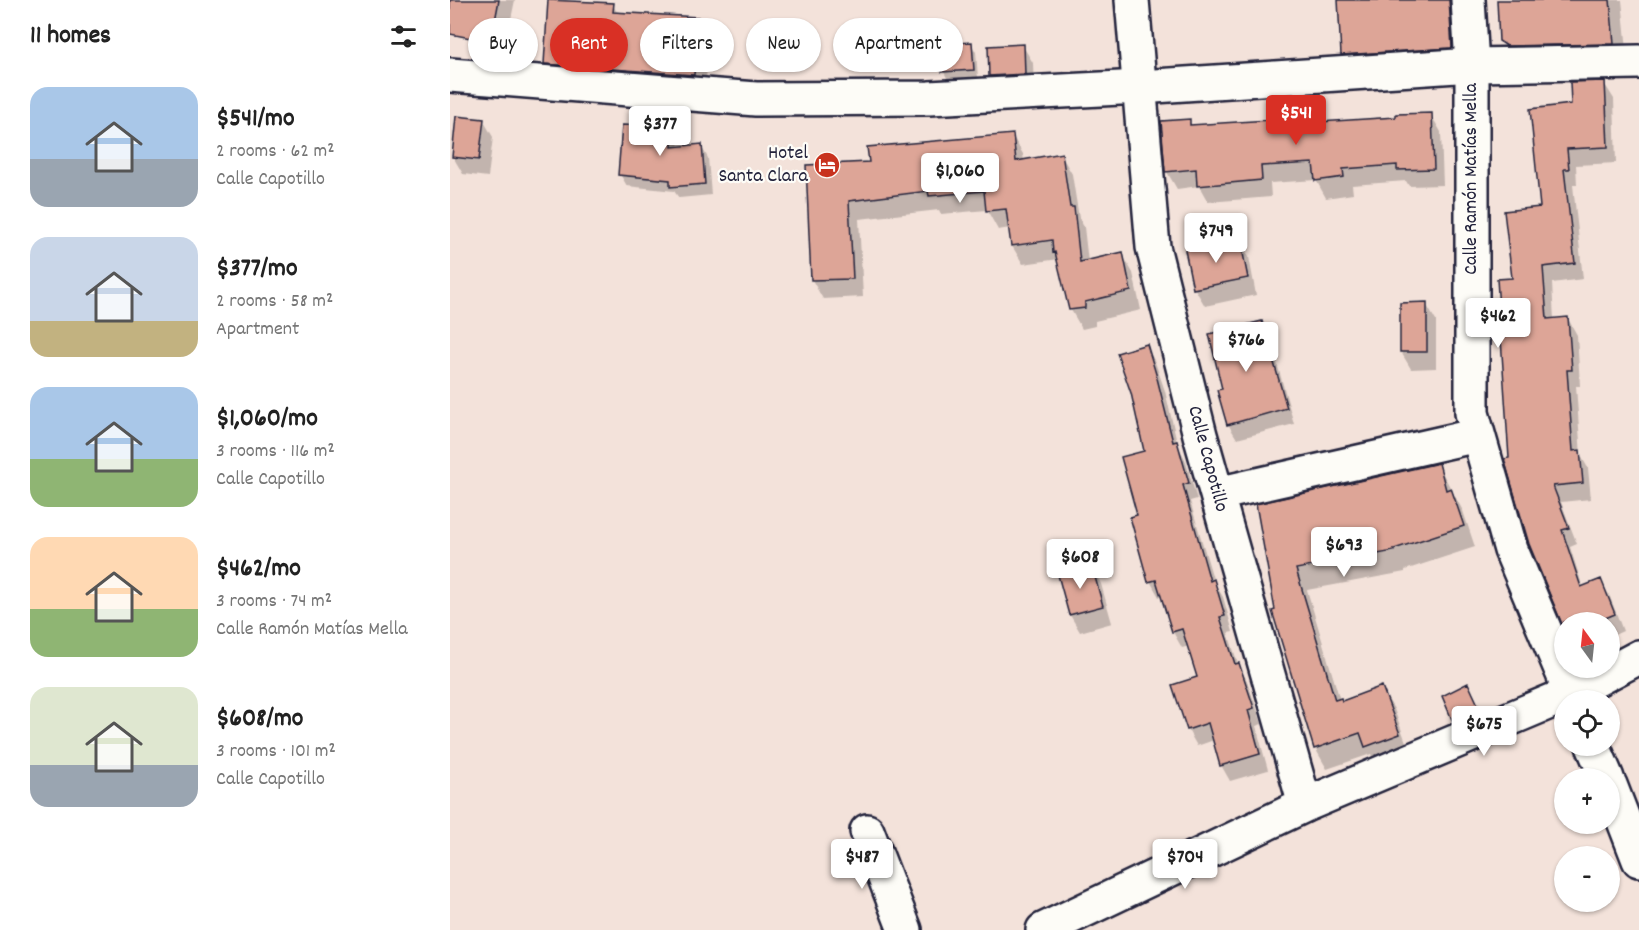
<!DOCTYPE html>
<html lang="en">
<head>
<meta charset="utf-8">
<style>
  :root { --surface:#fff; --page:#f6f6f6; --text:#222; --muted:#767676; --accent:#d93025 }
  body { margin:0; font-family:Dekko,sans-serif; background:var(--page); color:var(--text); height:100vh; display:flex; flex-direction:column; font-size:22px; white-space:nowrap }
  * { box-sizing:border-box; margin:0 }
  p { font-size:20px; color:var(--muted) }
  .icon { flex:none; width:33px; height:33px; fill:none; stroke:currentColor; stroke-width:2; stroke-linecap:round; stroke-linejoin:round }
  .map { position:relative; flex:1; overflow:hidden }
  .sheet { display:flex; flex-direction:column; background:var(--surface); width:450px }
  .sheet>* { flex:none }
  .guide { position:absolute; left:18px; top:18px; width:570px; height:54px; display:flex; gap:12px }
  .needle { width:39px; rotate:345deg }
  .controls { position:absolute; left:1104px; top:612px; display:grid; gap:12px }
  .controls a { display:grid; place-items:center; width:66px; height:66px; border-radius:50%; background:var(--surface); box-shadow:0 2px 4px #0004; font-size:30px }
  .price { position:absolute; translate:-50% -51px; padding:0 14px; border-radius:6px; background:#fff; color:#222; font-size:20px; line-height:39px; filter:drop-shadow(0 2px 3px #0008) }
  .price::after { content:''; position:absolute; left:50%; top:36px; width:18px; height:14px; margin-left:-9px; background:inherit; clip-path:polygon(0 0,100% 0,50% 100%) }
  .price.on { background:var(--accent); color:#fff }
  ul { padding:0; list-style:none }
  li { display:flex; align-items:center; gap:18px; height:150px; padding:0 30px }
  li span { display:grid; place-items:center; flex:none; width:168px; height:120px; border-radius:18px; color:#555 }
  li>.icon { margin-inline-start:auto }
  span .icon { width:72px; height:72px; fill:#fffc; stroke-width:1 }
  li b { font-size:26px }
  h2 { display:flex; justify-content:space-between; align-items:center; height:72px; padding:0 30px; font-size:26px }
  .pill { padding:0 21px; border-radius:27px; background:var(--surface); box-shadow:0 2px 4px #0004; font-size:21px; line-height:54px }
  .pill.on { background:var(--accent); color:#fff }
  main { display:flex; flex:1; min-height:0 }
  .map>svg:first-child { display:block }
  .shadow { fill:#0003 }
  .building { fill:#dda597; stroke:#22223b; stroke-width:1.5 }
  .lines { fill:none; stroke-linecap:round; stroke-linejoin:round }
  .minor-casing { stroke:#22223b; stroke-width:38 }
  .major-casing { stroke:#22223b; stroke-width:38 }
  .minor { stroke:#fdfcf7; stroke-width:33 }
  .major { stroke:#fdfcf7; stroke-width:33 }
  .labels { text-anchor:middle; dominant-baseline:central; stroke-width:4.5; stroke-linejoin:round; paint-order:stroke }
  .poi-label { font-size:20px; fill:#22223b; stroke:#fdfcf7; text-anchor:end }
  .street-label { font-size:20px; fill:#22223b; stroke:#fdfcf7 }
</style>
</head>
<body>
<main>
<section class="sheet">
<h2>11 homes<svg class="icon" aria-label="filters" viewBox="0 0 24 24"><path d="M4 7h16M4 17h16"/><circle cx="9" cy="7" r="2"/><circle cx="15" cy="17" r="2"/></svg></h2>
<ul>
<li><span style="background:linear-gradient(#a9c7e8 60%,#9aa5b1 0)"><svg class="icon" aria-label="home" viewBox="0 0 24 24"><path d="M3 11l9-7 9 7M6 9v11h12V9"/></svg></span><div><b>$541/mo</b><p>2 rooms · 62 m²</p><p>Calle Capotillo</p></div></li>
<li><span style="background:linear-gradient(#c9d6e8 70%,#c2b280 0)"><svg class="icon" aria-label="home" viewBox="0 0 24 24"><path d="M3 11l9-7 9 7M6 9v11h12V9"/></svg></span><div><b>$377/mo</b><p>2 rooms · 58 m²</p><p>Apartment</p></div></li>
<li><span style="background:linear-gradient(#a9c7e8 60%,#8fb573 0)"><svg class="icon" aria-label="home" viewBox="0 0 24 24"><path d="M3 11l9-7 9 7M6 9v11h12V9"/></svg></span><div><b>$1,060/mo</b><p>3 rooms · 116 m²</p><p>Calle Capotillo</p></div></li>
<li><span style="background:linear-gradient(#ffd9b3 60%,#8fb573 0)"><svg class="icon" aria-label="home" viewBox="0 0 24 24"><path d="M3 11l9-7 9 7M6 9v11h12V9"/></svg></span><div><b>$462/mo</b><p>3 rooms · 74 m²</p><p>Calle Ramón Matías Mella</p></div></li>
<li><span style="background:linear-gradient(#dfe7d0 65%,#9aa5b1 0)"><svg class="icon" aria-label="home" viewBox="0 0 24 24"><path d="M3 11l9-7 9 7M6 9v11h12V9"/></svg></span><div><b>$608/mo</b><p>3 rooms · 101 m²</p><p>Calle Capotillo</p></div></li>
</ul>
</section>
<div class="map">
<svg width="1189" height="930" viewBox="0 0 1189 930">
  <rect width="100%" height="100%" fill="#f3e2da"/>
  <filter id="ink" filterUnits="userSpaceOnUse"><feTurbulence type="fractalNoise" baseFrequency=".0167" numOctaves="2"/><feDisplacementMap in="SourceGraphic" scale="12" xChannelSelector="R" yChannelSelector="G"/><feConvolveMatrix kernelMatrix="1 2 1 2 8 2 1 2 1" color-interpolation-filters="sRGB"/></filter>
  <g filter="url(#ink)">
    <!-- shadow -->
    <path class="shadow" d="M21,0H65L52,62L29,58L17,36Z
      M890,0H1013L1017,74L908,82L892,54Z
      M1048,0H1172L1179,70L1067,68L1051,40Z
      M163,5L168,14L247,18L259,39L255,95L107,84L96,63Z
      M521,44L526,52L528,78L498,80L494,72Z
      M573,46L583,63L584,91L550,93L541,76Z
      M1154,83L1164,99L1166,163L1126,165L1127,185H1123L1133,279L1102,283L1104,320L1118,319L1127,335L1130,386H1126L1131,456L1138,468L1141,499L1111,502L1127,544L1120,547L1133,588L1151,581L1160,597L1173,631L1160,637V622H1114V625L1080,543L1060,459L1063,279L1092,209L1123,106Z
      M852,107L862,124L981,115L991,132L993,185L959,186L956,181L902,185L903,194L876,198L866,180L820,183L821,197L758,202L749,186L727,189L717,172L739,120L742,126L821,121Z
      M33,120L43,137L38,177L13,174L3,157Z
      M222,128L229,140L228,148L251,146L258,158L261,195L229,198L224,191L177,186L170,174Z
      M562,135L573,154L574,161L611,155L622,174L629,218L634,227L638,262L672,254L683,273L691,310L645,321V326L632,329L621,310L609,259L573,264L562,246L560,228L548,230L537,210L491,214L489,210L409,219L413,297L373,299L362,280L358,167L421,164Z
      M789,240L799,257L806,295L755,306L745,289L737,251Z
      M976,304L986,321V368L961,369L951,352Z
      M811,322L820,338L844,424L787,439L778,424L773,390Z
      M696,346L705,362L715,391L728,446L735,459L747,499L740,501L764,582L773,597L783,632L778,633L788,664L797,681L812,724L806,726L818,770L780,781L771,765L764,740L747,746L738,730L723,686L749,678L739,646L732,648L723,632L713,596L709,597L700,581L689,516L696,452Z
      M988,465L1013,511L1025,547L955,570V572L857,590L890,700L892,702L931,688L944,709L961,756L928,767L921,754L877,769L865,748L827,611L808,506Z
      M642,567L651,584L662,623L630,632L620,615Z
      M1022,693L1033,718L1009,729L1004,721Z"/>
    <!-- building -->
    <path class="building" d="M0,0H49L41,42L0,34Z
      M98,0L164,3L163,12L248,17L244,75L94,64Z
      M888,0H999L1002,48L891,55Z
      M1047,0H1160L1164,44L1057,46L1049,41Z
      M522,42L524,70L492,72L490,44Z
      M574,44L575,74L539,76L538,46Z
      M1155,81L1158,147L1117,149L1119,169H1114L1125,263L1093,267L1097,319L1118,317L1122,370H1117L1123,451L1130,450L1133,483L1103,486L1119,528L1112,530L1131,587L1151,579L1165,614L1146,622H1114V629L1079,544L1054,459L1059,458L1047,279L1062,278L1054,211L1090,207L1080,109L1121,104L1120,82Z
      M853,106L854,123L946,117V114L982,113L984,169L947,170V165L893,169L894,177L865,181L863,163L811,166L812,180L747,186L746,169L715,172L711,121L740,119V125L819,120V108Z
      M6,116L34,119L29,160L2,157Z
      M172,125L223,127L222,147L252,144L255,184L220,187V180L168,175Z
      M563,134L566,161L612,153L620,207H624L630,262L673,252L681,291L635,302V308L619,310L605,252L603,253L602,240L561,246L556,209L536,211L534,191L479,196L478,191L399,201L403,279L361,280L356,165L419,162L417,147Z
      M790,239L798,278L743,289L735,250Z
      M977,302V352H950V303Z
      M812,321L837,408L777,425L767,390L772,389L759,334Z
      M697,344L706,374L723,442L727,441L739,483L733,485L760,581L764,579L775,616L770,617L785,664L789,663L804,708L798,710L810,754L770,766L758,723L737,730L722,685L747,677L732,629L722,632L706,580L698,582L680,517L687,515L671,457L694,451L681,393L667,353Z
      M989,463L996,490L1001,488L1014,526L944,549V551L846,569L885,700L891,698L892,701L932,686L950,734L915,747L910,733L864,749L822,611L825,610L806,504Z
      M642,566L653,606L619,615L608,575Z
      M1018,683L1030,709L1003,722L992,696Z"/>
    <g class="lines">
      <!-- minor casing -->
      <g class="minor-casing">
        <path id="minor" d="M682,0L703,247L750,435L855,805
          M1018,0L1022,65V413L1061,550L1124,700
          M767,494L1028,435
          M1143,746L1157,778
          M1160,785L1189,860
          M417,831L455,930
          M593,930L855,805L1121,693L1189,657"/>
      </g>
      <!-- major casing -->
      <g class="major-casing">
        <path id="major" d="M0,75L306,99L479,98L690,87L1022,65L1189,62"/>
      </g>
      <!-- minor -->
      <use href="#minor" class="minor"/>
      <!-- major -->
      <use href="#major" class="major"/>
    </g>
  </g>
  <!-- icons -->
  <defs>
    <g id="hotel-disc" transform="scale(1.35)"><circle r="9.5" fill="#c8321e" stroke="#fdfcf7"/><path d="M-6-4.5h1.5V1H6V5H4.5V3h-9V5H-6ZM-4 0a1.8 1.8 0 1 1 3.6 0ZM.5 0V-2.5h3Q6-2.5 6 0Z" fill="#fff"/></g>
  </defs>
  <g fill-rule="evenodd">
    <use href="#hotel-disc" x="377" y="165"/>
  </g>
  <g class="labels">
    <!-- poi labels -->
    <g class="poi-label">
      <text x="358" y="154">Hotel<tspan x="358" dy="23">Santa Clara</tspan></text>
    </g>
    <!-- street labels -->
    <g class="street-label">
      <text transform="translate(1022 179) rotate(-90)">Calle Ramón Matías Mella</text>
      <text transform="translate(757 459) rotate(75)">Calle Capotillo</text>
    </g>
  </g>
</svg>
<div class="controls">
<a><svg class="needle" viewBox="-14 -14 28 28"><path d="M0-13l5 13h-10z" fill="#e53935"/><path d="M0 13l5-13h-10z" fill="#767676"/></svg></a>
<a><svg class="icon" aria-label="locate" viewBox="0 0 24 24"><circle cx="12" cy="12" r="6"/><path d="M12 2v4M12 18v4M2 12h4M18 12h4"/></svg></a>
<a>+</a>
<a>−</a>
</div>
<b class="price on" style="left:846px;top:146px">$541</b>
<b class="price" style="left:210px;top:157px">$377</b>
<b class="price" style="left:510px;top:204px">$1,060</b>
<b class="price" style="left:766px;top:264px">$749</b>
<b class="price" style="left:1048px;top:349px">$462</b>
<b class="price" style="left:796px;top:373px">$766</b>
<b class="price" style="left:894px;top:578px">$693</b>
<b class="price" style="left:630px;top:590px">$608</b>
<b class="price" style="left:1034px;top:757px">$675</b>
<b class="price" style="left:412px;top:890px">$487</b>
<b class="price" style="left:735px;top:890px">$704</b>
<div class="guide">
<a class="pill">Buy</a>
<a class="pill on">Rent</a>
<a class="pill">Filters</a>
<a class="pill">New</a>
<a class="pill">Apartment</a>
</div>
</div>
</main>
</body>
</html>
